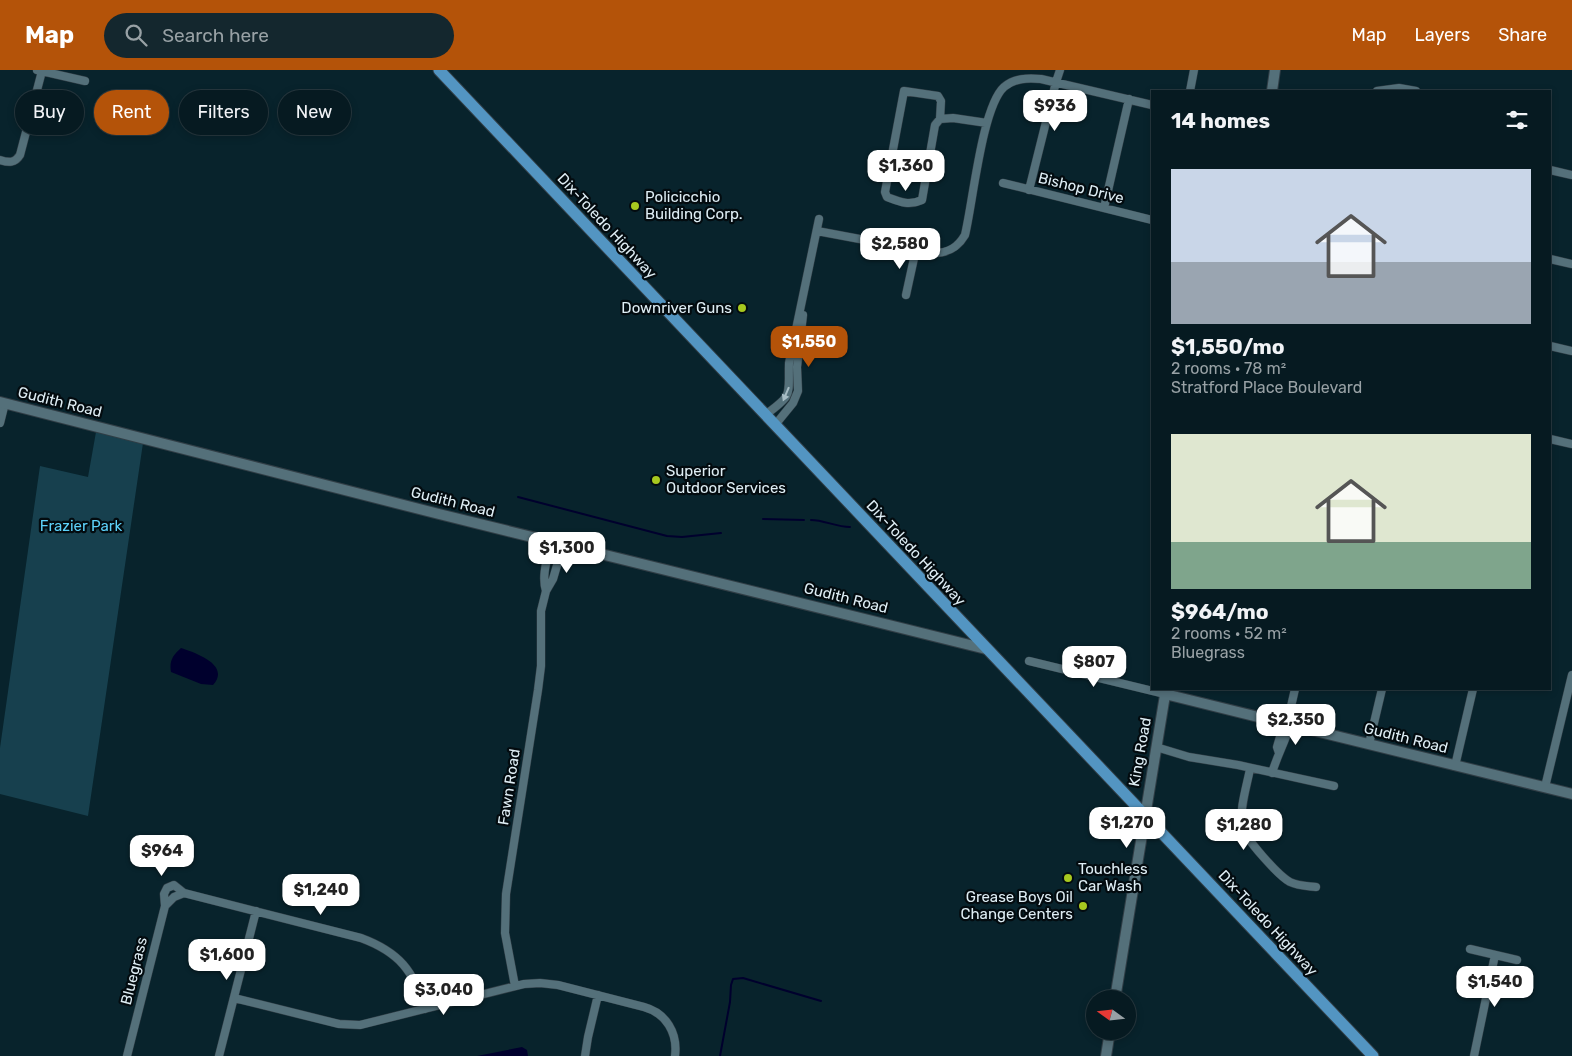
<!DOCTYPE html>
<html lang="en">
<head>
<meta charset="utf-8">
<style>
  :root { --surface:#061a21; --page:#14272e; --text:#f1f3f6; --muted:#98a1a5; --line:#27383f; --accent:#b45309 }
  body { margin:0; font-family:Rubik,sans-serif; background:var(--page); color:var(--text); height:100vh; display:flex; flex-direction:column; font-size:19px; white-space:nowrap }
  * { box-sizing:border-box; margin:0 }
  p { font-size:16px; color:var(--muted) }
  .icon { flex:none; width:28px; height:28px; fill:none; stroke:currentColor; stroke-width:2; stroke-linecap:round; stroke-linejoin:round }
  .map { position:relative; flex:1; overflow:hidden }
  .side { position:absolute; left:1151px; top:20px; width:400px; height:600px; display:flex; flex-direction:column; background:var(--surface); border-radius:0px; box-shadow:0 2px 8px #0003,0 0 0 1px var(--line) }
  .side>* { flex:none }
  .top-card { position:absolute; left:15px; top:20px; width:475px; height:45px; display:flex; gap:10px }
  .needle { width:32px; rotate:285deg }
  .controls { position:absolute; left:1086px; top:920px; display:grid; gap:10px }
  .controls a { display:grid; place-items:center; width:50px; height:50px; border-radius:50%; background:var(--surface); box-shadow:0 2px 8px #0003,0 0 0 1px var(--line); font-size:25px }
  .price { position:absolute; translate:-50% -42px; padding:0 11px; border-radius:10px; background:#fff; color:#222; font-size:16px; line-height:32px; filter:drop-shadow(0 1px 2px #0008) }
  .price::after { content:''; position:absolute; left:50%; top:30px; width:15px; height:11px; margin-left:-8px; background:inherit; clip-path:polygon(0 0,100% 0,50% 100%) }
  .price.on { background:var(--accent); color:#fff }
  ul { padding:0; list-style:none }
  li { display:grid; align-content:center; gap:10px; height:265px; padding:0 20px }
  li span { display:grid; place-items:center; height:155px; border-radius:0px; color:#555 }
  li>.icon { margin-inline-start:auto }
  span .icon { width:90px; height:90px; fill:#fffc; stroke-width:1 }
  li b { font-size:21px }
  h2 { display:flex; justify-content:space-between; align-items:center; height:60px; padding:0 20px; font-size:21px }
  .tag { padding:0 18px; border-radius:22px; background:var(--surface); box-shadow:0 2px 8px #0003,0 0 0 1px var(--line); font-size:18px; line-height:45px }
  .tag.on { background:var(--accent); color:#fff }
  header { display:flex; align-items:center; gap:30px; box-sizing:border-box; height:70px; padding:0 25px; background:var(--accent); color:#fff }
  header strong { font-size:24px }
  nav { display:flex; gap:28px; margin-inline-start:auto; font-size:18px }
  .search { width:350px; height:45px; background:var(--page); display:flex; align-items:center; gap:12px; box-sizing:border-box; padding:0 18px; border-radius:28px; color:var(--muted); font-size:19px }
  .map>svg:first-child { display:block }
  .green { fill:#17404e }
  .water { fill:#00002d }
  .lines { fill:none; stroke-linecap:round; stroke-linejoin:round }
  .stream { stroke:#00002d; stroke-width:2 }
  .street-casing { stroke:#313e46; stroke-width:9 }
  .secondary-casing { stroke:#313e46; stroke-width:12 }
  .primary-casing { stroke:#313e46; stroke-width:13 }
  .street { stroke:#54707a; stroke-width:8 }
  .secondary { stroke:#54707a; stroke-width:10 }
  .primary { stroke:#5395c2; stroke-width:11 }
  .oneway { fill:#a7bcc4 }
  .poi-dot { fill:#a7c81f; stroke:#030b0f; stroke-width:2 }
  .labels { text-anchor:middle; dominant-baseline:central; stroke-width:4.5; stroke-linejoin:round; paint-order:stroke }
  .street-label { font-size:15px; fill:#dfeef5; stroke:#030b0f }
  .poi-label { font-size:15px; fill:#dfeef5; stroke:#030b0f; text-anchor:start }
  .park-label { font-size:15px; fill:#5dd2fa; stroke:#030b0f }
</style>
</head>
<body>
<header>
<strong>Map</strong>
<div class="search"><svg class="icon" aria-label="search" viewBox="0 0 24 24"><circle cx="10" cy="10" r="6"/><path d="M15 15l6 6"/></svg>Search here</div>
<nav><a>Map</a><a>Layers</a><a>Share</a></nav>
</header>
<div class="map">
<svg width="1572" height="986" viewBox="0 0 1572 986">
  <rect width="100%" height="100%" fill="#08232c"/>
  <!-- green -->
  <path class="green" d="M96,362L143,373L88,746L0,724V678L40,396L88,407Z"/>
  <!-- water -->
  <path class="water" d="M181,578C196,583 231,595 213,615L201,614L171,602C169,591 173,585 181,578Z
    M522,977L527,980L528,986H477Z"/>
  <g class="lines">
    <!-- stream -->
    <path class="stream" d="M518,427L667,466L682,467L721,463
      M763,449L804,450
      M811,450C824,450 836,457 850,457
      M720,986L730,932L731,915L733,909L743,908L821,931"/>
    <!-- street casing -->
    <g class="street-casing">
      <path id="street" d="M37,0L85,11
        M1190,21L1194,0
        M1377,21L1399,18L1416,21
        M940,49L941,31L938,26L904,21L885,122L887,127C900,132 909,136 922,130L935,55L940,49L953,48L987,53
        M0,90C9,93 15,93 20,85L42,1
        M1550,100L1572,105
        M1003,113L1152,150
        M1029,120L1056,12L1060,0
        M1104,138L1129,29
        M817,161L934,183C949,183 958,177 965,165C973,132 982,37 1004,17C1015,8 1027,8 1041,9L1152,35
        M1550,189L1572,194
        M906,225L916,179
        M1550,276L1572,281
        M765,345C794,324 788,326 789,293L819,149
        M0,353L5,333
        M775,355L793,333L798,321L797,297L803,245
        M1550,369L1572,374
        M546,521C541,505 548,487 551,472
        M1029,591L1165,624
        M1287,654L1295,619
        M1369,674L1382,619
        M1156,677L1189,687L1238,695L1334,716
        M1279,683L1277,677L1284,653
        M1455,696L1473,619
        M1250,699C1247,715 1239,740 1242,756C1245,769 1279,806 1290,812C1298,816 1308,816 1316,817
        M1272,703C1277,686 1285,672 1290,655
        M1545,717L1572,605
        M165,836L164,824L167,818L174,815L184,823
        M1470,879L1517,890
        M515,916L505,863L506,824L538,620L541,596V541L546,521L553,509L563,475
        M234,928L339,954L360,955L524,914L540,913L558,915L644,937C666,943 678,963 675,986
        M127,986L165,836L174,827L184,823L361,868C399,882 414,901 425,939
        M219,986L256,841
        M585,986L588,967L598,925
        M1474,986L1495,885"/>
    </g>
    <!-- secondary casing -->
    <g class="secondary-casing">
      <path id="secondary" d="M1272,21L1275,0
        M0,332L439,444L986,579
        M1165,624L1572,724
        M1115,929L1166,619
        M1106,986L1110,961"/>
    </g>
    <!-- primary casing -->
    <g class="primary-casing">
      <path id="primary" d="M439,0L1373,986"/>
    </g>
    <!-- street -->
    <use href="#street" class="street"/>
    <!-- secondary -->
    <use href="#secondary" class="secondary"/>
    <!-- primary -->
    <use href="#primary" class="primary"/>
  </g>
  <!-- one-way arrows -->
  <defs><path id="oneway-solid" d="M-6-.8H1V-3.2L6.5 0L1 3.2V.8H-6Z" transform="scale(1.25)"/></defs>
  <use class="oneway" href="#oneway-solid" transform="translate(786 324) rotate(113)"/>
  <!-- markers -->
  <g class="poi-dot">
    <circle cx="635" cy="136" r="5"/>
    <circle cx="742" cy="238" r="5"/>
    <circle cx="656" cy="410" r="5"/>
    <circle cx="1068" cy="808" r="5"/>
    <circle cx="1083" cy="836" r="5"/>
  </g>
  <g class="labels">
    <!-- street labels -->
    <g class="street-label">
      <text transform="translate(1081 118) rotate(14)">Bishop Drive</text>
      <text transform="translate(607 156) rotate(47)">Dix-Toledo Highway</text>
      <text transform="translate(60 332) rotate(14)">Gudith Road</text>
      <text transform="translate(453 432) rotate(14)">Gudith Road</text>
      <text transform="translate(916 483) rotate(47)">Dix-Toledo Highway</text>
      <text transform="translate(846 528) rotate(14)">Gudith Road</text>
      <text transform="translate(1406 668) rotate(14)">Gudith Road</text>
      <text transform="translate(1140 682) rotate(-80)">King Road</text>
      <text transform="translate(509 717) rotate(-81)">Fawn Road</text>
      <text transform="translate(1268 853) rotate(47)">Dix-Toledo Highway</text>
      <text transform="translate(134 901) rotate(-76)">Bluegrass</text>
    </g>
    <!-- poi labels -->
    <g class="poi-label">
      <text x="645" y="127">Policicchio<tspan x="645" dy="17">Building Corp.</tspan></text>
      <text x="732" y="238" text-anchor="end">Downriver Guns</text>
      <text x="666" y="401">Superior<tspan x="666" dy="17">Outdoor Services</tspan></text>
      <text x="1078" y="799">Touchless<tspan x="1078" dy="17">Car Wash</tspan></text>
      <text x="1073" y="827" text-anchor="end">Grease Boys Oil<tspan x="1073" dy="17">Change Centers</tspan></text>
    </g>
    <!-- park labels -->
    <g class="park-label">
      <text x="81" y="456">Frazier Park</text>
    </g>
  </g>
</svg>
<div class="controls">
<a><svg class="needle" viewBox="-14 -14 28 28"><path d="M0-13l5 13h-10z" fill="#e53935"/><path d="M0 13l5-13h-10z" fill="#98a1a5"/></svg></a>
</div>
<b class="price" style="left:1055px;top:62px">$936</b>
<b class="price" style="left:906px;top:122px">$1,360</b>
<b class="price" style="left:900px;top:200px">$2,580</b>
<b class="price on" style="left:809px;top:298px">$1,550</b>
<b class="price" style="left:567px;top:504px">$1,300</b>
<b class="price" style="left:1094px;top:618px">$807</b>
<b class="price" style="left:1296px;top:676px">$2,350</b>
<b class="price" style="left:1127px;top:779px">$1,270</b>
<b class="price" style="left:1244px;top:781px">$1,280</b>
<b class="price" style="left:162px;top:807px">$964</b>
<b class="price" style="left:321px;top:846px">$1,240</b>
<b class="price" style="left:227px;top:911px">$1,600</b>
<b class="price" style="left:1495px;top:938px">$1,540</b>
<b class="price" style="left:444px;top:946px">$3,040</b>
<div class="top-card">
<a class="tag">Buy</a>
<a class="tag on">Rent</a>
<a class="tag">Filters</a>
<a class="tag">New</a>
</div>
<section class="side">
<h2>14 homes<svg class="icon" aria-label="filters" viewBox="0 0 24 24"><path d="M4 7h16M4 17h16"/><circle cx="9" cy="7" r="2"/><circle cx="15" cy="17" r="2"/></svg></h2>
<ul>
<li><span style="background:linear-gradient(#c9d6e8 60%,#9aa5b1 0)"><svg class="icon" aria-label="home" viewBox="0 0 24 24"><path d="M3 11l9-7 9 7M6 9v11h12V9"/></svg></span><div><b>$1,550/mo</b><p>2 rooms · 78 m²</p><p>Stratford Place Boulevard</p></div></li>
<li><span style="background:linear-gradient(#dfe7d0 70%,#7fa58c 0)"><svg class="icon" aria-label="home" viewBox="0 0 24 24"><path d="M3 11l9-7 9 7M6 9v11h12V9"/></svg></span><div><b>$964/mo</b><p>2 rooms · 52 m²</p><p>Bluegrass</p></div></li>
</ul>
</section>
</div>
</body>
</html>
